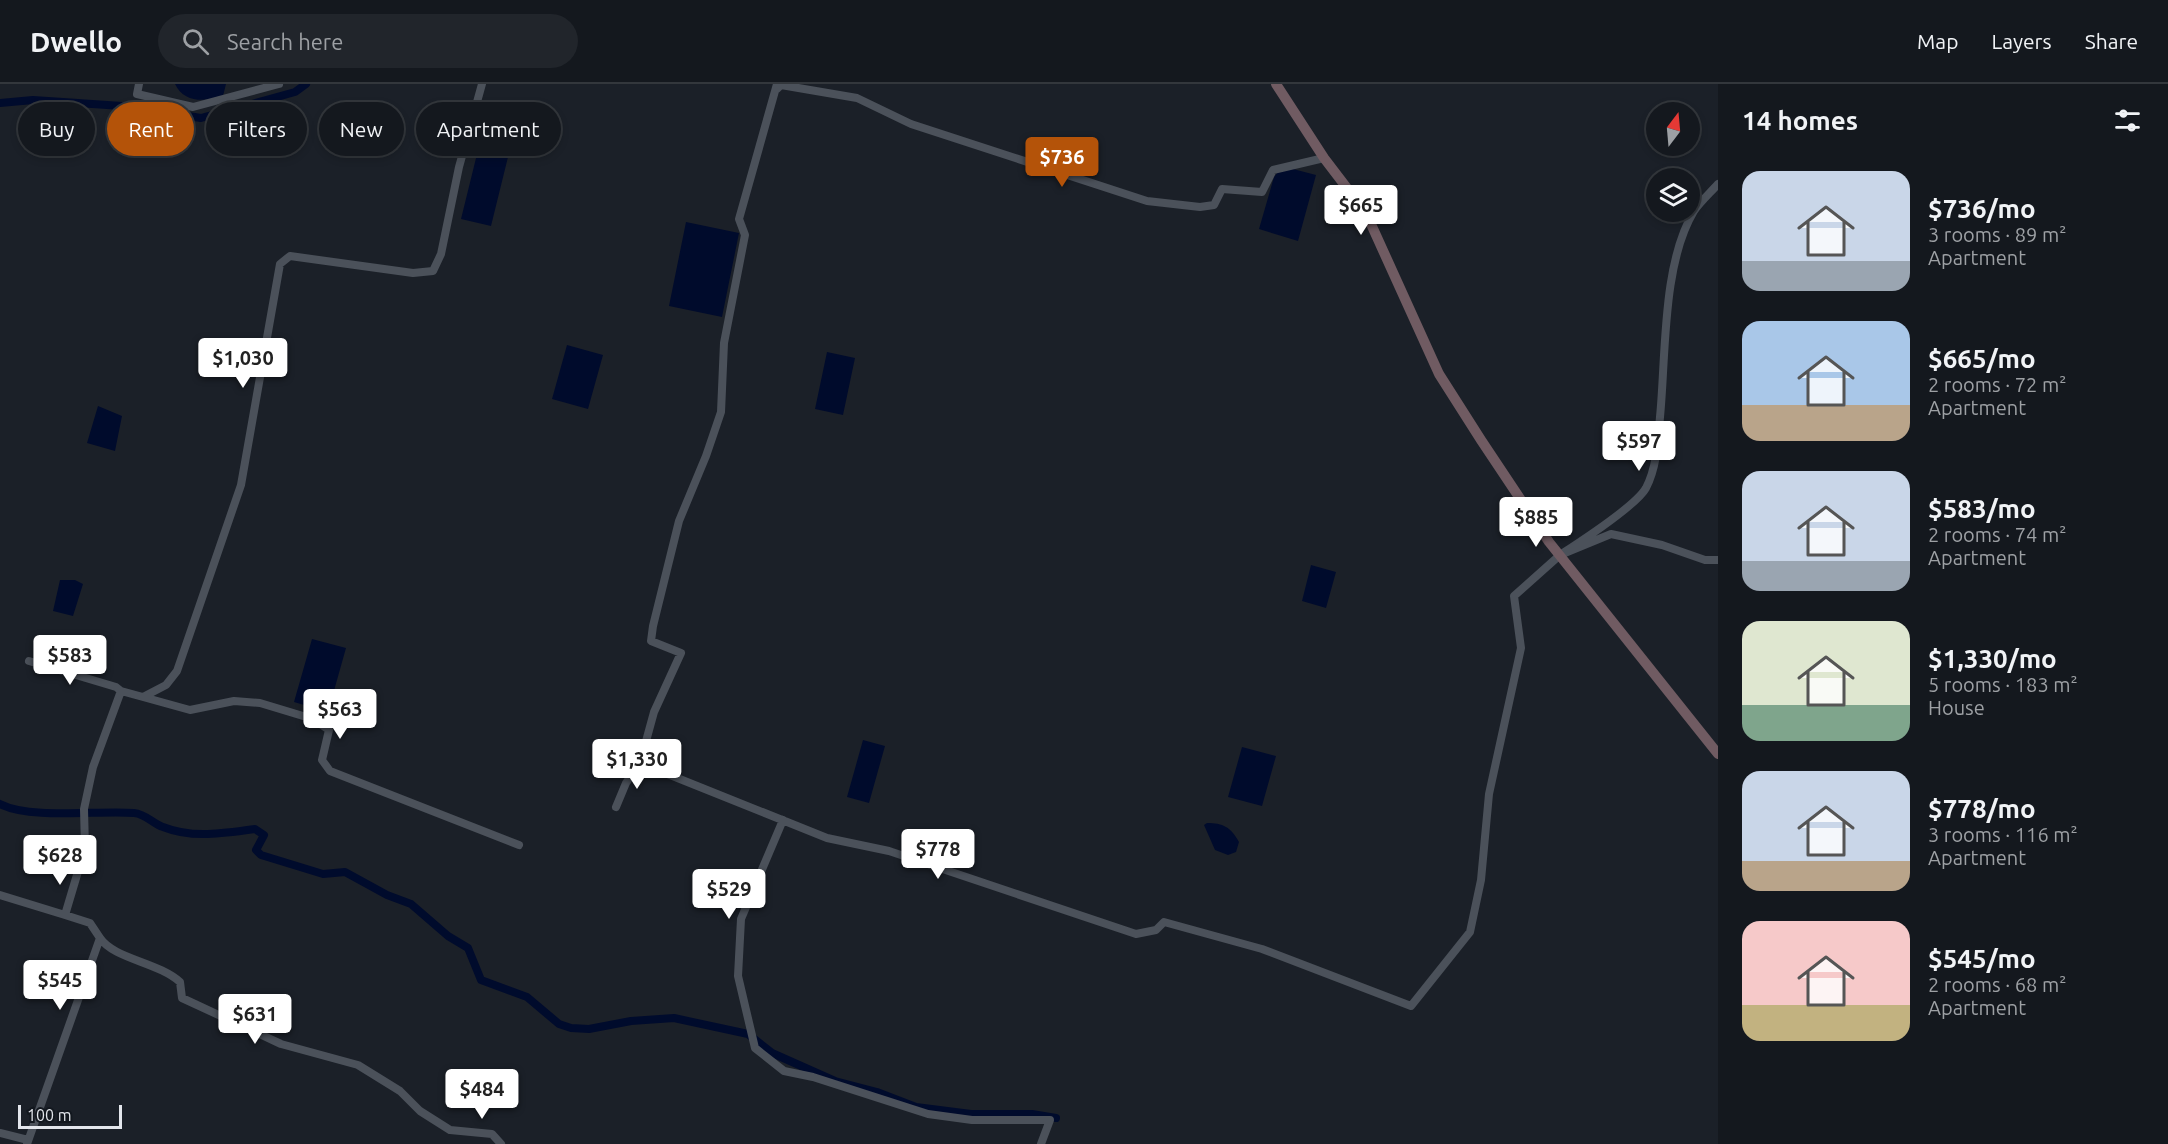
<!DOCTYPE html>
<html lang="en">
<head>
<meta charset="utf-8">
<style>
  :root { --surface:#14181e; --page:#21252b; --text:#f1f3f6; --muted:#9da0a4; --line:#33373c; --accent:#b45309 }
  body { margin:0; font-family:Ubuntu,sans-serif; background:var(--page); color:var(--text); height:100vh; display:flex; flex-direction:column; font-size:22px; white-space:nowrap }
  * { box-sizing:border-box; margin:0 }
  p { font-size:20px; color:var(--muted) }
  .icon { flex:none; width:33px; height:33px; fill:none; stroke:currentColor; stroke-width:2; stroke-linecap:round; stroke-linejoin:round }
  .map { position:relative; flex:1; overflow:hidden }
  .side { display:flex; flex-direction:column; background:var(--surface); width:450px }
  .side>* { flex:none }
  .banner { position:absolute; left:18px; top:18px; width:570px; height:54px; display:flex; gap:12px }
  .needle { width:39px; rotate:16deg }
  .tools { position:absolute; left:1646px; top:18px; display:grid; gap:12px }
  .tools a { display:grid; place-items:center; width:54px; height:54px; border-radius:50%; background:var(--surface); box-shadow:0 3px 9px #0003,0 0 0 2px var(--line); font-size:30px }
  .scale { position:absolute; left:18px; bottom:15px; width:104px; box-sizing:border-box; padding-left:6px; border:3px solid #e3e6ec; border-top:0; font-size:16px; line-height:21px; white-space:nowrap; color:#e3e6ec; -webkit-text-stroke:4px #12171e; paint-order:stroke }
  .price { position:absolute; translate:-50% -51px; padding:0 14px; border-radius:6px; background:#fff; color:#222; font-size:20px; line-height:39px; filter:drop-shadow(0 2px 3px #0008) }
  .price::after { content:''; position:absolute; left:50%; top:36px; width:18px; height:14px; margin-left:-9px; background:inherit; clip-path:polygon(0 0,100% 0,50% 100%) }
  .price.selected { background:var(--accent); color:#fff }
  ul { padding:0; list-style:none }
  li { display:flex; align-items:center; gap:18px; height:150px; padding:0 24px }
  li span { display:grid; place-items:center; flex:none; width:168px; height:120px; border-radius:18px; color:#555 }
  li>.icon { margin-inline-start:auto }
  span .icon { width:72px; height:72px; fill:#fffc; stroke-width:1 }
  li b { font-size:26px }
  h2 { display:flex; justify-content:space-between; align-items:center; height:72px; padding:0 24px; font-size:26px }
  .tag { padding:0 21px; border-radius:27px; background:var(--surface); box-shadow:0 3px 9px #0003,0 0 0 2px var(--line); font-size:21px; line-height:54px }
  .tag.selected { background:var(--accent); color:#fff }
  header { display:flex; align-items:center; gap:36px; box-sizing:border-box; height:84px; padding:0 30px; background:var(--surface); border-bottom:2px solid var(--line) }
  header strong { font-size:28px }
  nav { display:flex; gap:33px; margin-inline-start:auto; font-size:21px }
  .search { width:420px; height:54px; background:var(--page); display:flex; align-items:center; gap:15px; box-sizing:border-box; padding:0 21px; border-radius:33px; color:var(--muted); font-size:22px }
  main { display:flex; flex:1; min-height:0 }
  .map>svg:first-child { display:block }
  .water { fill:#000b2c }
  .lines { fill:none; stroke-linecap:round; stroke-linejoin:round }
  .canal { stroke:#000b2c; stroke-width:8 }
  .street { stroke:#4b515a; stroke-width:8 }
  .secondary { stroke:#705b62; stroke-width:10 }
</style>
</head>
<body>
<header>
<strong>Dwello</strong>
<div class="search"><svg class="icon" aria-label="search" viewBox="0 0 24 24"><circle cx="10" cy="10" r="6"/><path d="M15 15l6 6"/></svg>Search here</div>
<nav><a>Map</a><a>Layers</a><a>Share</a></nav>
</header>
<main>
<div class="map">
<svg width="1718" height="1060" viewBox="0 0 1718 1060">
  <rect width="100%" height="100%" fill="#1b2028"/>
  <!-- water -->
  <path class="water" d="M175,0H226L223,12C205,18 184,19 175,0Z
    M478,66L508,73L491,142L461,135Z
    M1293,85L1316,91L1298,157L1259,145L1274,93L1278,88Z
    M686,138L739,149L722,233L669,222Z
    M567,261L603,271L588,325L552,315Z
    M827,268L855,274L843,331L815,325Z
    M98,322L122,332L115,367L87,359Z
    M1311,481L1336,488L1326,524L1302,517Z
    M60,496H75L83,500L73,532L53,527Z
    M312,555L346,564L328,628L294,618Z
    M863,656L885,662L869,719L847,713Z
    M1242,663L1276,672L1262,722L1228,713Z
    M1207,739C1223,739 1231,743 1239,758L1236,768L1228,771L1215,766L1204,741Z"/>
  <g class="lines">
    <!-- canal -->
    <path class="canal" d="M0,19L33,16L122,22L201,34L295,8L306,0
      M0,720C32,736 98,726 134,729C146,730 153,740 163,743C193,755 224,749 255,745L264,751L256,766L261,771L323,790L345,788L387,811L411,820L448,852L468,864L481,896L527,913L559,940L571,944L589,945L631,937L674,934L748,950L772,969L835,997L877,1008L916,1023L971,1030H1032L1056,1034"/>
    <!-- street -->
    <path class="street" d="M139,0L137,10L193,23L279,0
      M777,0L739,135L745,151L724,259L721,328L706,372L679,437L653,542L651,557L681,569L654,628L640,679L827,754L889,767L1136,850L1156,846L1164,838L1262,865L1411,922L1470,848L1481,796L1489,710L1521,564L1514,512L1560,471
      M777,5L781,1L857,14L911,40L1147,117L1200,123L1214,121L1222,105L1262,108L1273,86L1324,74
      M1718,100C1710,109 1700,118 1694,127C1662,180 1666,272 1660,333C1658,356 1657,383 1646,404C1636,422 1580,458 1560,471L1611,450L1662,461L1705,476H1718
      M29,577L116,603L121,607
      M143,613L190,626L234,617L260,619L313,635L329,646L322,676L330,687L519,761
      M616,723L626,699L640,679
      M783,736L741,835L738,892L755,964L784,987L813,993L928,1030L972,1036H1050L1041,1060
      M0,811L65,831L85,764L84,725L93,683L121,607L143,613L166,601L177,587L241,401L280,180L290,172L413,189L433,187L441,170L459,83L482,0
      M100,854C114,875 158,878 180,898L182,914L281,960L358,981L400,1007L420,1027L450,1046L492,1050L501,1060
      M0,1049L28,1056
      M27,1060L100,854L90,839L65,831"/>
    <!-- secondary -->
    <path class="secondary" d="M1276,0L1324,74L1366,129L1439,290L1481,356L1549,458L1718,670"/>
  </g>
</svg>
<div class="tools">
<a><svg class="needle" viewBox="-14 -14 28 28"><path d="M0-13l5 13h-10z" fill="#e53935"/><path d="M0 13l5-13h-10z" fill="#9da0a4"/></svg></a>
<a><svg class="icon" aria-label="layers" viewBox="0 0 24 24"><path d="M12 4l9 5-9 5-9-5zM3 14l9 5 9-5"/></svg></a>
</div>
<div class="scale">100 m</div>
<b class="price selected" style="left:1062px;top:104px">$736</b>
<b class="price" style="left:1361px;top:152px">$665</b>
<b class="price" style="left:243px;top:305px">$1,030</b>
<b class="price" style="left:1639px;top:388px">$597</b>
<b class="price" style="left:1536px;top:464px">$885</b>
<b class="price" style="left:70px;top:602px">$583</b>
<b class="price" style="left:340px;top:656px">$563</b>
<b class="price" style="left:637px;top:706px">$1,330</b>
<b class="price" style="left:938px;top:796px">$778</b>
<b class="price" style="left:60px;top:802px">$628</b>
<b class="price" style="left:729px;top:836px">$529</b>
<b class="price" style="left:60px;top:927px">$545</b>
<b class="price" style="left:255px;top:961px">$631</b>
<b class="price" style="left:482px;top:1036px">$484</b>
<div class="banner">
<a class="tag">Buy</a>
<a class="tag selected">Rent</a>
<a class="tag">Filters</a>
<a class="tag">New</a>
<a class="tag">Apartment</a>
</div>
</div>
<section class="side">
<h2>14 homes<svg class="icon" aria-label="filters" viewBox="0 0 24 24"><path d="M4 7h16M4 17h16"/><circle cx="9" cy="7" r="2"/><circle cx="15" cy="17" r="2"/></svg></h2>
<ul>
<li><span style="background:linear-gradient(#c9d6e8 75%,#9aa5b1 0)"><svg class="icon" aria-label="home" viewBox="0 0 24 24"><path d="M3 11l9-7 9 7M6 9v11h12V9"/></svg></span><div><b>$736/mo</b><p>3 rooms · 89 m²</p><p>Apartment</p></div></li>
<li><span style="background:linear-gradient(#a9c7e8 70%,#b9a48a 0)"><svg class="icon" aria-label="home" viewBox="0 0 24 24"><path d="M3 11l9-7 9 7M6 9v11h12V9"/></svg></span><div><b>$665/mo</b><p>2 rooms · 72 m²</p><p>Apartment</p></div></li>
<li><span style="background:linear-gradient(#c9d6e8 75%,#9aa5b1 0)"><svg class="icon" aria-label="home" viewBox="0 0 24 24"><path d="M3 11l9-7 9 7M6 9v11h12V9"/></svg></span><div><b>$583/mo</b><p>2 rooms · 74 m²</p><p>Apartment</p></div></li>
<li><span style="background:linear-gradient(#dfe7d0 70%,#7fa58c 0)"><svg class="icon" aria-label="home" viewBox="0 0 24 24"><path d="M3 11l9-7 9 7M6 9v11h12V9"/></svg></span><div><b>$1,330/mo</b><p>5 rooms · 183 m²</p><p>House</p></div></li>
<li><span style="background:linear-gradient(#c9d6e8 75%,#b9a48a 0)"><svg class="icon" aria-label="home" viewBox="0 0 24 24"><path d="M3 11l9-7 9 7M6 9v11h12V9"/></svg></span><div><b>$778/mo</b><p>3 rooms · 116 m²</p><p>Apartment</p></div></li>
<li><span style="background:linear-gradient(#f6c9c9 70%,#c2b280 0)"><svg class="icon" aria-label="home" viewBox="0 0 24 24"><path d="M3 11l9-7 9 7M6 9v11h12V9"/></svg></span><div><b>$545/mo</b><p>2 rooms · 68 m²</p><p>Apartment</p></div></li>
</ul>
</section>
</main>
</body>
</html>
